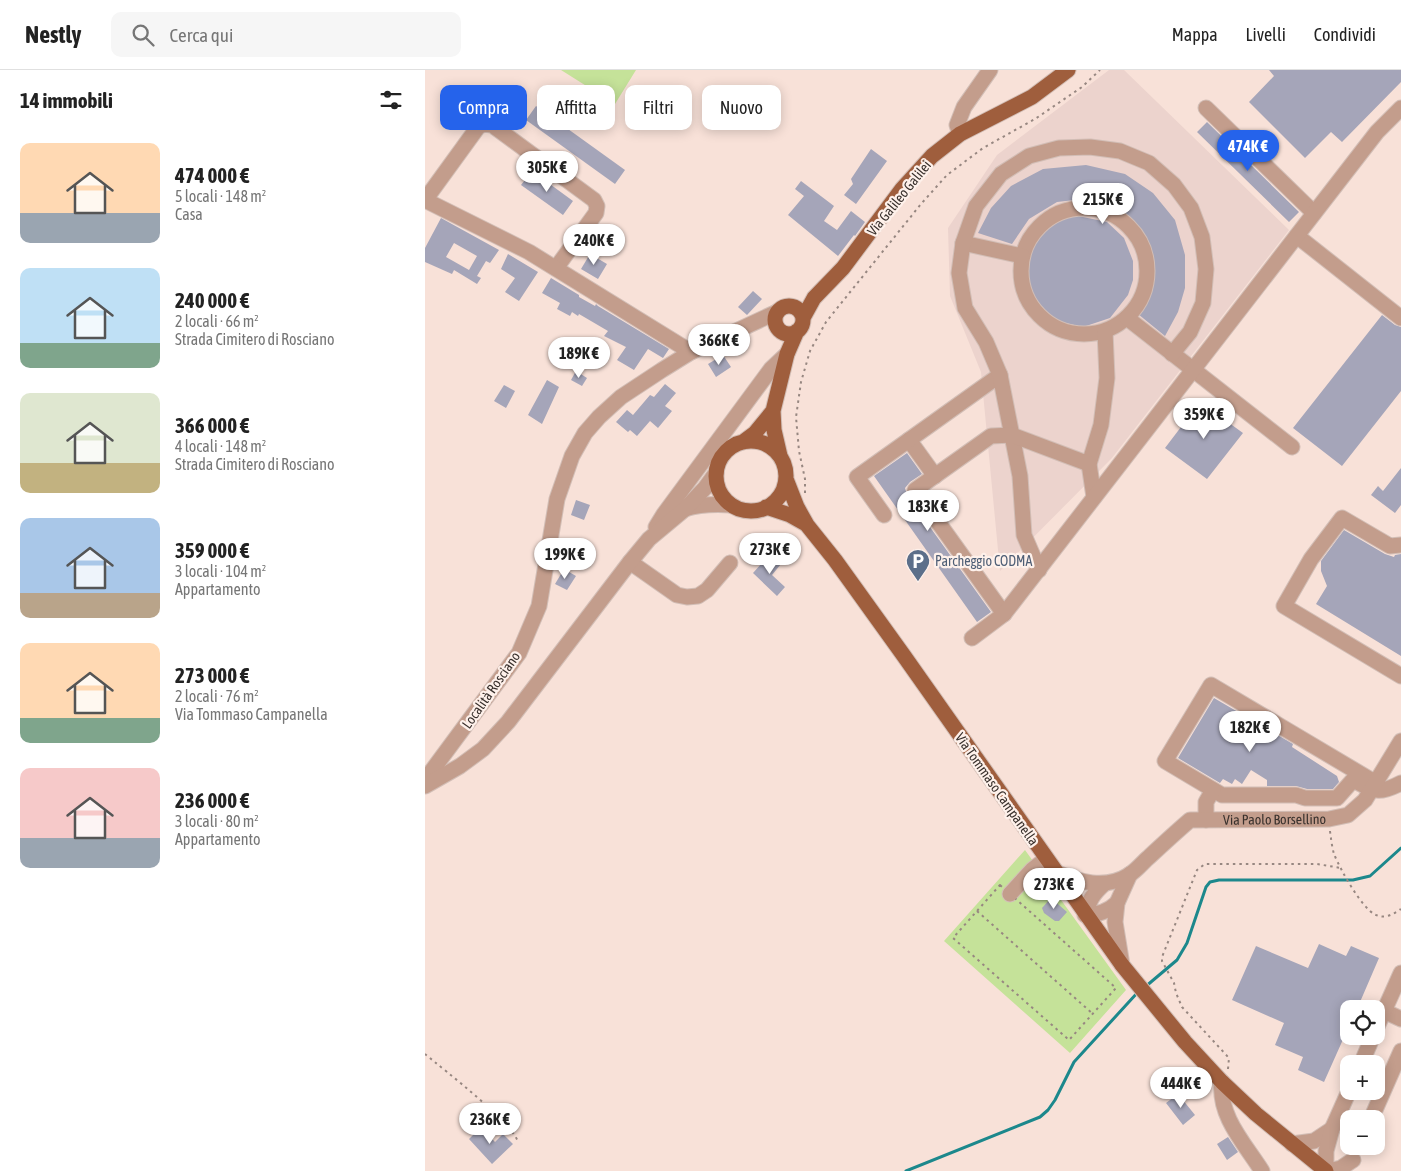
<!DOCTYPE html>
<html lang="it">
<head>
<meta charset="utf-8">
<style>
  :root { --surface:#fff; --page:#f6f6f6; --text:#222; --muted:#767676; --line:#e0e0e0; --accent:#2563eb }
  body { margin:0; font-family:"Asap Condensed",sans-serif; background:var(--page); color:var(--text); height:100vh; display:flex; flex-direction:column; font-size:19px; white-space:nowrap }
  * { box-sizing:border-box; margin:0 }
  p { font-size:16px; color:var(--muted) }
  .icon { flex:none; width:28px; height:28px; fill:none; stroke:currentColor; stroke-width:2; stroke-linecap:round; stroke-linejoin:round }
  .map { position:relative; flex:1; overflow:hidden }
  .sheet { display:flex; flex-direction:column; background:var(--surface); width:425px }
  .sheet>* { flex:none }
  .top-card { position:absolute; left:15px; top:15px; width:475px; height:45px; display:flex; gap:10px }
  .tools { position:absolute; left:915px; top:930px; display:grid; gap:10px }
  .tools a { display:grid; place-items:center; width:45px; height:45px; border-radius:10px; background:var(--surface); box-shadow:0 2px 12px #0003; font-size:25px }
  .price { position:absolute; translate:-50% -42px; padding:0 11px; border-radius:18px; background:#fff; color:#222; font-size:16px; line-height:32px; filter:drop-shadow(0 1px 2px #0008) }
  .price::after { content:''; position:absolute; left:50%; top:30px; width:15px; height:11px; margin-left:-8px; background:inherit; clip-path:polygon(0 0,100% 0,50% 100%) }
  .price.on { background:var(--accent); color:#fff }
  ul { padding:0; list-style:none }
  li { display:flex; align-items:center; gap:15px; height:125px; padding:0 20px }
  li span { display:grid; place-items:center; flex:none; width:140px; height:100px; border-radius:10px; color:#555 }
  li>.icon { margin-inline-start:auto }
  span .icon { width:60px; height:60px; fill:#fffc; stroke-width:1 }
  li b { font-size:21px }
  h2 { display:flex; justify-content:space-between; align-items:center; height:60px; padding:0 20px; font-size:21px }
  .tag { padding:0 18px; border-radius:10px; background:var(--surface); box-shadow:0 2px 12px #0003; font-size:18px; line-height:45px }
  .tag.on { background:var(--accent); color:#fff }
  header { display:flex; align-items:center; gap:30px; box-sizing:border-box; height:70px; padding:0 25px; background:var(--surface); border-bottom:1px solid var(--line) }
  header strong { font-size:24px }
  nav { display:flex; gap:28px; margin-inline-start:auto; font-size:18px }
  .search { width:350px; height:45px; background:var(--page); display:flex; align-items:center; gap:12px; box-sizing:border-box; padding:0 18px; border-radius:10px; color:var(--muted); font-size:19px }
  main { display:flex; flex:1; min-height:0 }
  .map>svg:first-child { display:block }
  .commercial { fill:#ecd3cd }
  .green { fill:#c5e299 }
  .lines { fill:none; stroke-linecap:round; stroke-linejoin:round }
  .stream { stroke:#1c888c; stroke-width:3 }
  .building { fill:#a5a5b9; fill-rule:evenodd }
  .minor-casing { stroke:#d2beb6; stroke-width:17 }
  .major-casing { stroke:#d2beb6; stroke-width:17 }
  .path { stroke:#978781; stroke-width:2; stroke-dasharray:2.5 4; stroke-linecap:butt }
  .minor { stroke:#c39d8c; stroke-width:15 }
  .major { stroke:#9f5e3d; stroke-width:15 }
  .labels { text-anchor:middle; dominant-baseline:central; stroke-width:4.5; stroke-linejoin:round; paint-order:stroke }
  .street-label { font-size:14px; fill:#39312d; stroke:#fef1eb }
  .service-label { font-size:14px; fill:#4e5e75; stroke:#fef1eb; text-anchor:start }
</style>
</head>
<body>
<header>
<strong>Nestly</strong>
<div class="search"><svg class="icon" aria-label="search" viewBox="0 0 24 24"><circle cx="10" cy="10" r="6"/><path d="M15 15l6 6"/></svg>Cerca qui</div>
<nav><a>Mappa</a><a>Livelli</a><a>Condividi</a></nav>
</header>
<main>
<section class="sheet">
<h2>14 immobili<svg class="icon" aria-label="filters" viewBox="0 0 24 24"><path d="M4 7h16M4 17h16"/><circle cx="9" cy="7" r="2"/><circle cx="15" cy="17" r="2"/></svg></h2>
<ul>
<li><span style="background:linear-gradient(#ffd9b3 70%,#9aa5b1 0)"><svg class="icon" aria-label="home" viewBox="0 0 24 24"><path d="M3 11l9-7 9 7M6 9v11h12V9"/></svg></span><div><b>474 000 €</b><p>5 locali · 148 m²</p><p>Casa</p></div></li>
<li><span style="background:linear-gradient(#bfe0f5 75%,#7fa58c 0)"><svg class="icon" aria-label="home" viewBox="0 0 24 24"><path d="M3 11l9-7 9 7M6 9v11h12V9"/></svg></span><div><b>240 000 €</b><p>2 locali · 66 m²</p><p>Strada Cimitero di Rosciano</p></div></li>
<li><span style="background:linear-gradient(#dfe7d0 70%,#c2b280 0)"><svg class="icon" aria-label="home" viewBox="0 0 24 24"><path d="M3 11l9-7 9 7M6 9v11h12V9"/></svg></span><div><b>366 000 €</b><p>4 locali · 148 m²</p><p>Strada Cimitero di Rosciano</p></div></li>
<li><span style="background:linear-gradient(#a9c7e8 75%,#b9a48a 0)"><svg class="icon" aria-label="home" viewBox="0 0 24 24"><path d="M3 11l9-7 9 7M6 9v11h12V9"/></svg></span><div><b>359 000 €</b><p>3 locali · 104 m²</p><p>Appartamento</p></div></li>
<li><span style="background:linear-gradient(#ffd9b3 75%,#7fa58c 0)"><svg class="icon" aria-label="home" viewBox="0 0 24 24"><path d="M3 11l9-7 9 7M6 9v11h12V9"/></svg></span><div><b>273 000 €</b><p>2 locali · 76 m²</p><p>Via Tommaso Campanella</p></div></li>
<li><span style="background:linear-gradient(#f6c9c9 70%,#9aa5b1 0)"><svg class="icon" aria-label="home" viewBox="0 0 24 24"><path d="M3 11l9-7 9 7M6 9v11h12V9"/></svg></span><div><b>236 000 €</b><p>3 locali · 80 m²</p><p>Appartamento</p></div></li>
</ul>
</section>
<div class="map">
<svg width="976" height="1101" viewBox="0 0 976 1101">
  <rect width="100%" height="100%" fill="#f8e1d8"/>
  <!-- commercial -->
  <path class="commercial" d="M684,0H699L864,160L687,388L575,501L556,302L525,226L523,158L572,85Z"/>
  <!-- green -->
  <path class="green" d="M136,0H211L190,34Z
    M600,780L701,920L645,983L519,871Z"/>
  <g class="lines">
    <!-- stream -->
    <path class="stream" d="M720,917L752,890L762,873L781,817L785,812L794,810H928L945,806L976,778
      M481,1101L615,1047L623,1040L630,1030L649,992L713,922"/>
  </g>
  <!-- building -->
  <path class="building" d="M844,0H976V12L917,72L906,62L880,88L824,32L849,6Z
    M111,36L200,100L190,114L101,50Z
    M782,52L874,142L864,152L772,62Z
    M446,79L462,91L431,134L419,125L428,114L426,109Z
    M661,95L700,104L728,123L750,150L760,185V218L753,242L740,266L713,244L723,223L728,194L720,170L709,154L692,139L668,128L632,132L604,149L587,174L553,163L566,138L586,116L618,99Z
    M107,101L148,131L138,145L96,115Z
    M376,111L409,136L399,151L412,160L426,141L440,152L430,166L429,165L413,186L363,145L379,126L370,119Z
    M653,146L682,152L699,168L708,191V210L703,225L685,248L658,257L632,251L613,237L601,212L602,194L606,188L605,181L612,166L623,156L637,148Z
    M16,148L74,180L65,193L61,191L52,206L56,208L52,214L29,200L27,204L0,192V178ZM29,173L52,186L44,200L21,187Z
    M83,184L113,202L94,231L80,222L90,208L76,199Z
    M165,184L182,194L173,209L156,199Z
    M126,208L154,225V227L170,236L171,234L173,236L244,279L238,288L223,279L209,300L192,290L201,277L179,266L183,261L154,244L153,246L147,242L145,246L132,239L135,233L117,223Z
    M328,221L337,229L322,245L313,237Z
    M957,245L970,255L976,257V321L917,396L868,358Z
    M298,285L306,297L291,307L283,294Z
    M151,301L162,308L157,316L146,310Z
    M122,310L134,317L117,354L103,345Z
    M240,314L251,323L240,336L247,341L233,358L225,351L212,366L205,360L203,362L191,352L202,340L208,345L225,325L229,327Z
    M79,315L90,321L81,338L69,331Z
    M775,332L818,363L782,409L740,378Z
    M482,383L497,404L485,412L480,418L482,425L566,542L552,552L449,406Z
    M976,398V435L970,443L946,425L953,416L958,421Z
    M151,430L165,435L159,450L146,445Z
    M919,460L960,484L969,487L970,485L976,484V586L891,534L902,516L896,501V491Z
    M345,484L356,494L347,505L360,517L352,526L328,503Z
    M139,499L151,506L142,520L130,514Z
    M789,628L868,674L867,677L912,706L914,712L908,719H882L871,716H842V710L826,700L817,714L810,709L807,714L798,709L795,713L753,688Z
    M626,828L642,842L634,851H630L619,843L617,838Z
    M894,874L921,886L926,876L954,888L932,939H924V956L899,1012L873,1000L878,987L850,975L859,953L807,930L831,876L883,898Z
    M753,1024L770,1045L758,1055L741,1033Z
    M56,1057L70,1072L78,1064L88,1074L67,1094L44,1069Z
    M803,1067L813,1082L802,1090L792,1074Z"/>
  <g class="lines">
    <!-- minor casing -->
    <g class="minor-casing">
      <g id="minor">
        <path d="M781,38L889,143"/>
        <path d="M535,64L532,55L539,37L565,0"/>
        <path d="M0,130L53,57L59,54L67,55L169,130L172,136L171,143L131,198"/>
        <path d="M0,130L104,182L266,282"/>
        <circle cx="659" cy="201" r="63"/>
        <path d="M872,166L976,248"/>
        <path d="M538,173L597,186"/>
        <path d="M702,248L867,377"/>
        <path d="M484,370L510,406"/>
        <path d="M669,427L664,394L676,355L682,308L680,261"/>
        <path d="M260,439C275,434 290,434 306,435"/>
        <path d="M459,445L432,407L575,305"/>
        <path d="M231,457L239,444L346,299L362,284"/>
        <path d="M976,475L965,476L917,448L886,489L859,536L976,606"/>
        <path d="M205,492L252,525L262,527L273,526L282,520L305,493"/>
        <path d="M614,500L599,465L595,406L575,305L561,272L540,238L534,203L538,173L551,136L576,104L604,86L634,78L665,77L695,81L724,93L749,115L766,138L777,167L781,199L778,233L765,262L747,284"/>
        <path d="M579,544L490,420L566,366L587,365L664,394"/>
        <path d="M547,568L579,544L952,62L976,38"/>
        <path d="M0,710L94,583L114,536L132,429L147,386L160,363L174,347L196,327L237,300L266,282L352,242"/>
        <path d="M951,713L786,615L740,691L797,725H871L880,728H912L928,710C950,721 953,725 976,713"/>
        <path d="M0,716L35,696L58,679L83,652L205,492L224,469L260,439L280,418L291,403"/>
        <path d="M781,750V732L788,720"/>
        <path id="s1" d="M630,802C654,812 680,820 704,805C712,800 718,792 724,787C738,774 751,762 765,750L904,749L923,745L940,730L976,671"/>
        <path d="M679,814C669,823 663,831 660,845C674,844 682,842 692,833"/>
        <path d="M585,824L607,800L621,789"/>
        <path d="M697,895L690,852L692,833L705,804"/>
        <path d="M959,941L976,949"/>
        <path d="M951,959L976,903"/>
        <path d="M936,994L948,966"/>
        <path d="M797,1012C793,1046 820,1074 837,1101"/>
        <path d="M946,1049L976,981"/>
        <path d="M867,1074L889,1071L907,1059"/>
        <path d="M901,1101V1081L907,1059L924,1021"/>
        <path d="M904,1101L916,1098L928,1090"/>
      </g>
    </g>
    <!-- major casing -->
    <g class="major-casing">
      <path id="major" d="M350 250a14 14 0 1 1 28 0a14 14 0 1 1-28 0Z
        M378,248L389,228L418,198L477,119L507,86L535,64L607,27L643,0
        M291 406a35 35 0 1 1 70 0a35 35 0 1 1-70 0Z
        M318,372L330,363L348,341
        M355,386L349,360L348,341L362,284L372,261
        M361,409L372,437L382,455L410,490L479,586L697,895L760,972L797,1012L831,1044L901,1101
        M341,437L365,445L381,454"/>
    </g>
    <!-- path -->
    <path class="path" d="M380,423V409L374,381L371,347L376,312L385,281L401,252L496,134L522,105L558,78L610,49L657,17L675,0
      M905,761C906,769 907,777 909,784C915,799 937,839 951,845C961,849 968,844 976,839
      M575,815L691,918L644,970L528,868Z
      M552,841L668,944
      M0,984C19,1000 87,1052 93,1072
      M803,999L804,988L757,937L751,923L749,913L737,891V887L772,800L780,794H892L916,798"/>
    <!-- minor -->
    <use href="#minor" class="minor"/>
    <!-- major -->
    <use href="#major" class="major"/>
  </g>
  <!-- icons -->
  <defs>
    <g id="parking-pin" transform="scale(1.25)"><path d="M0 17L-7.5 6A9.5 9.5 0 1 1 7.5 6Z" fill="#5c6f8a" stroke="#fef1eb"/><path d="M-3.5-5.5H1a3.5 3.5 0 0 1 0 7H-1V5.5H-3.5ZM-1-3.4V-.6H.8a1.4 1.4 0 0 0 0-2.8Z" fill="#fff"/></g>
  </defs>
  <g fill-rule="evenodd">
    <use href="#parking-pin" x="493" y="491"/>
  </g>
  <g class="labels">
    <!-- street labels -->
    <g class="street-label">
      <text transform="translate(474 128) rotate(-51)">Via Galileo Galilei</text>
      <text transform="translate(66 620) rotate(-55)">Località Rosciano</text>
      <text transform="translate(572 719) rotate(55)">Via Tommaso Campanella</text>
      <text stroke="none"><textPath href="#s1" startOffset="244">Via Paolo Borsellino</textPath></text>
    </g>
    <!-- service labels -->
    <g class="service-label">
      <text x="510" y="491">Parcheggio CODMA</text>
    </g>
  </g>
</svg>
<div class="tools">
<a><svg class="icon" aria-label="locate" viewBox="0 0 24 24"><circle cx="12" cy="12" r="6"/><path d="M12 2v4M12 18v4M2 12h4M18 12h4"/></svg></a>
<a>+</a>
<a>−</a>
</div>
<b class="price on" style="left:823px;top:102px">474K €</b>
<b class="price" style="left:122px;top:123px">305K €</b>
<b class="price" style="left:678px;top:155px">215K €</b>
<b class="price" style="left:169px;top:196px">240K €</b>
<b class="price" style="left:294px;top:296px">366K €</b>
<b class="price" style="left:154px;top:309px">189K €</b>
<b class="price" style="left:779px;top:370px">359K €</b>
<b class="price" style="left:503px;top:462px">183K €</b>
<b class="price" style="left:345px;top:505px">273K €</b>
<b class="price" style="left:140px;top:510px">199K €</b>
<b class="price" style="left:825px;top:683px">182K €</b>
<b class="price" style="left:629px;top:840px">273K €</b>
<b class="price" style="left:756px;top:1039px">444K €</b>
<b class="price" style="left:65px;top:1075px">236K €</b>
<div class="top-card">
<a class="tag on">Compra</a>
<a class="tag">Affitta</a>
<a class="tag">Filtri</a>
<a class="tag">Nuovo</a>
</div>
</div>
</main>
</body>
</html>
